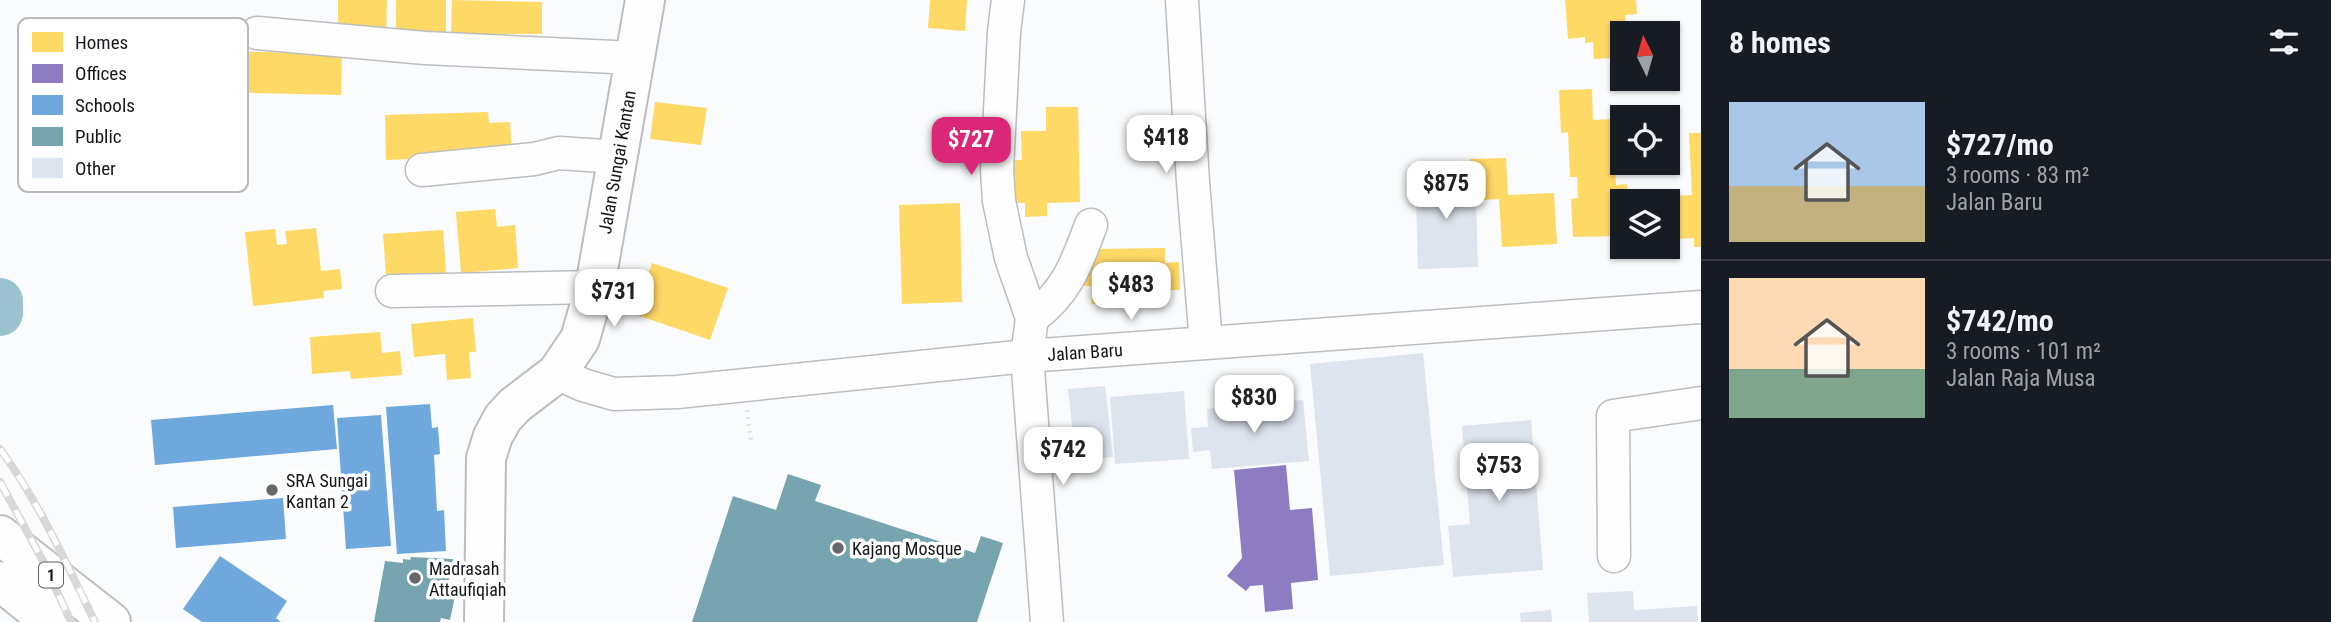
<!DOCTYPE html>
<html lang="en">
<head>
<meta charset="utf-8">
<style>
  :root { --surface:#171b24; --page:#20242c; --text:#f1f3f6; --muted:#9ea1a6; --line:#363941; --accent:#db2777 }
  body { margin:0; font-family:"Roboto Condensed",sans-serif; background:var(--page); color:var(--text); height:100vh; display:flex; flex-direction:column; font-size:26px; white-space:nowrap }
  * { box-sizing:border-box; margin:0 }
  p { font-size:23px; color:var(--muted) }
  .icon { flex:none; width:38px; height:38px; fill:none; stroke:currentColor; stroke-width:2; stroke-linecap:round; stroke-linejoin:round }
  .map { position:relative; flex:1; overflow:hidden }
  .side { display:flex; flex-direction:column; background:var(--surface); width:630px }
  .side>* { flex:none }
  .needle { width:46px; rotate:355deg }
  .fabs { position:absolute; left:1610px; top:21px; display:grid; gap:14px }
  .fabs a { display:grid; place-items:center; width:70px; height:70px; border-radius:0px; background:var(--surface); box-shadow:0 2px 5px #0004; font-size:35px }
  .price { position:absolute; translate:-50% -60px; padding:0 16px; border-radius:14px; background:#fff; color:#222; font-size:23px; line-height:46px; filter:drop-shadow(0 2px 4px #0008) }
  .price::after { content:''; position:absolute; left:50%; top:42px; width:21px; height:16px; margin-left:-10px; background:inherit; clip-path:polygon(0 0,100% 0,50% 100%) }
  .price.current { background:var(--accent); color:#fff }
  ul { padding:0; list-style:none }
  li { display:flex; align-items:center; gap:21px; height:175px; padding:0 28px }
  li+li { border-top:2px solid var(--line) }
  li span { display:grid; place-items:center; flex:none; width:196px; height:140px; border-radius:0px; color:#555 }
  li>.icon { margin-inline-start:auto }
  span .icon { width:84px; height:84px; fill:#fffc; stroke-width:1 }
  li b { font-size:30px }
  h2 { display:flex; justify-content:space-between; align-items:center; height:84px; padding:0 28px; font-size:30px }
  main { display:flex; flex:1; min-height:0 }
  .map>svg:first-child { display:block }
  .homes { fill:#ffd966 }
  .offices { fill:#8e7cc3 }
  .schools { fill:#6fa8dc }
  .public { fill:#76a5af }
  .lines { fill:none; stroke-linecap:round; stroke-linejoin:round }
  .river { stroke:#9ac2d1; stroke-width:46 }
  .building { fill:#dee4ed }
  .minor-casing { stroke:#bcbdc0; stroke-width:35 }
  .major-casing { stroke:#bcbdc0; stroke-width:42 }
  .path { stroke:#e0e1e1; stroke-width:4.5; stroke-dasharray:2 5; stroke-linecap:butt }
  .minor { stroke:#fefeff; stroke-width:32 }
  .major { stroke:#fefeff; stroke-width:38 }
  .rail-casing { stroke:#d8d8d8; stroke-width:8 }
  .rail { stroke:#fff; stroke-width:5; stroke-dasharray:16; stroke-linecap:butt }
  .poi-dot { fill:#65676a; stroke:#fff; stroke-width:2.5 }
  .labels { text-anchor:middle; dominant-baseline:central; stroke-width:7; stroke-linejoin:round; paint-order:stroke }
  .shield { fill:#fff; stroke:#5b5d5f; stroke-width:2 }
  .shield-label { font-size:16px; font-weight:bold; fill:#15171b }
  .street-label { font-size:18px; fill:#15171b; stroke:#fff }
  .poi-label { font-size:18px; fill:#15171b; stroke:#fff; text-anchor:start }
  .key { fill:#fff; stroke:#b9b9bb; stroke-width:2 }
  .key-label { font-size:19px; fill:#15171b }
</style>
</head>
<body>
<main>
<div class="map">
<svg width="1701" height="622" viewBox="0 0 1701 622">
  <rect width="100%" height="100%" fill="#fafbfc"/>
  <!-- homes -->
  <path class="homes" d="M338,0H387L386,42L338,41Z
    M396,0H446V44H396Z
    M452,0L542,2V34H451Z
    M930,0H967L965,31L928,28Z
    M1565,0H1636L1637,14L1625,15L1626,33H1622V40H1613L1614,58L1594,59L1593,42L1585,43V37L1568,39Z
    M219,51L342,54L341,95L218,92Z
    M1592,89L1593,120L1613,119L1616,185L1627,184L1628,201H1622V236L1573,237L1571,199L1578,198L1577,177H1570L1568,132L1561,133L1559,90Z
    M655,102L707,108L701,145L650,139Z
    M1046,107H1078L1080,202L1047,203V216L1025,217V203H1010L1009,160H1022L1021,131H1046Z
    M488,112L489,123L510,122L512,155L386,160L385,115Z
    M1689,133H1701V247H1694V238L1675,239L1673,196L1692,195Z
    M1506,158L1508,195L1554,193L1557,244L1502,247L1499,199L1472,201L1470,159Z
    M960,203L962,302L902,304L899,205Z
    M495,209L497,227L515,225L518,268L461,273L456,212Z
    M316,228L321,271L340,269L342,289L323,291L324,298L253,306L245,232L275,229L277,245L287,244L285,231Z
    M443,230L447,284L387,289L383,234Z
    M1165,248V263L1179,262L1180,290H1166V303L1092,304L1091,286H1080L1091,249Z
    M652,263L728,288L710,340L634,314Z
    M473,318L476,352H469L471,378L447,380L445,354L414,357L411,324Z
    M380,332L382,353L400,351L402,375L351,379L350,371L312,374L310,337Z"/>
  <!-- offices -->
  <path class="offices" d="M1286,465L1290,510L1312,508L1318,580L1291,583L1293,609L1265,612L1263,585L1250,586L1246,591L1227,576L1242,558L1234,470Z"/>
  <!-- schools -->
  <path class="schools" d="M430,404L432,428L438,427L440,454L434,455L437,511L444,510L446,551L397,554L386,407Z
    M333,405L337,449L155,465L151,420Z
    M381,415L391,546L346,549L337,418Z
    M283,498L286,539L176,548L173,507Z
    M220,556L287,601L276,618L281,622H202L183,609Z"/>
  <!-- public -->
  <path class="public" d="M788,474L821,485L815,501L975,553L981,536L1003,543L977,622H692L733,496L776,510Z
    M411,557L453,559L446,593L455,596L450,620L441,618L440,622H374L385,561L403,563V559L410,560Z"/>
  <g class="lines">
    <!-- river -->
    <path class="river" d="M0,301V313"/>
  </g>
  <!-- building -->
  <path class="building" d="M1465,166L1466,203L1476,202L1478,267L1418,269L1416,202H1418V181H1426V167Z
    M1423,353L1444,565L1330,576L1310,364Z
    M1105,386L1113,457L1076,460L1068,389Z
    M1184,391L1189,459L1115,464L1110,397Z
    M1303,400L1309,461L1212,469L1210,450L1193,452L1191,428L1208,427L1207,409Z
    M1531,420L1543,570L1453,577L1448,526L1470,524L1462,426Z
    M1633,591L1634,610L1697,606L1698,622H1589L1587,593Z
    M1551,610L1552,622H1521L1520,613Z"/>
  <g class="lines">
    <!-- minor casing -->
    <g class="minor-casing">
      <path id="minor" d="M1008,0L1004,32L997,170L999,201L1011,258L1032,318L1027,356L1047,622
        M1182,0L1193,182L1206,343
        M257,33L425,48L635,58
        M422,170L534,159L559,153L618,157
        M392,291L595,287
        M1032,318C1067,292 1076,265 1091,225
        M557,373L583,385L614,394L677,392L1027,356L1701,307
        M1614,556L1613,416L1701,403"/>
    </g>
    <!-- major casing -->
    <g class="major-casing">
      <path id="major" d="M0,535L111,622
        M0,581L51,622
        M484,622L486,458L493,436L503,418L515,405L557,373L580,339L595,287L645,0"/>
    </g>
    <!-- path -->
    <path class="path" d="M747,410L751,440"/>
    <!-- minor -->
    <use href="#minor" class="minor"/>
    <!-- major -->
    <use href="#major" class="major"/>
    <!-- rail casing -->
    <g class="rail-casing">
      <path id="rail" d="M0,449C39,502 66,563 95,622
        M0,482L43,561L71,622"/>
    </g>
    <!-- rail -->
    <use href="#rail" class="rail"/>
  </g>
  <!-- markers -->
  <g class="poi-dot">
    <circle cx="272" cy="490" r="7"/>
    <circle cx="838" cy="548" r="7"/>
    <circle cx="415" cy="578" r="7"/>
  </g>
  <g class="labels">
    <!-- shield labels -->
    <rect class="shield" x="39" y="562.5" width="24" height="25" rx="5"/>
    <g class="shield-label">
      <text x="51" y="575">1</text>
    </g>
    <!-- street labels -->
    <g class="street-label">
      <text transform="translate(617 162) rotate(-80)">Jalan Sungai Kantan</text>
      <text transform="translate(1085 352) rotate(-4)">Jalan Baru</text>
    </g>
    <!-- poi labels -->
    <g class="poi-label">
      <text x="286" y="480">SRA Sungai<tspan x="286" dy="21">Kantan 2</tspan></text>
      <text x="852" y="548">Kajang Mosque</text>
      <text x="429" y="568">Madrasah<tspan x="429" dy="21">Attaufiqiah</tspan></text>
    </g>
  </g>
  <!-- legend -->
  <rect x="18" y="18" width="230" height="174" rx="10" class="key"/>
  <rect x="32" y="32" width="31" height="20" fill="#ffd966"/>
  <rect x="32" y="64" width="31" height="19" fill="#8e7cc3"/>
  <rect x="32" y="95" width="31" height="20" fill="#6fa8dc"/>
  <rect x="32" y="127" width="31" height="19" fill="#76a5af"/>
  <rect x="32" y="158" width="31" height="20" fill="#dee4ed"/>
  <g class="key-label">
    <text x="75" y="49">Homes</text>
    <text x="75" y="80">Offices</text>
    <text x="75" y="112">Schools</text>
    <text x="75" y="143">Public</text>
    <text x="75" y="175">Other</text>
  </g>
</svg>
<div class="fabs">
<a><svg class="needle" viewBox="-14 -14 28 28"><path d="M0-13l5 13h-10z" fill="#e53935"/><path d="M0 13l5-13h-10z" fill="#9ea1a6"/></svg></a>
<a><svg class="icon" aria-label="locate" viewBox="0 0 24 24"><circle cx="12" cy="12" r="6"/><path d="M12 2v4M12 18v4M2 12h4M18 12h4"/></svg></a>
<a><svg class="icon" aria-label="layers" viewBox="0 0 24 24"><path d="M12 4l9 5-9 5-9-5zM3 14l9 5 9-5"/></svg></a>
</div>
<b class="price" style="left:1166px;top:175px">$418</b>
<b class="price current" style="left:971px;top:177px">$727</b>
<b class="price" style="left:1446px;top:221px">$875</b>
<b class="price" style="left:1131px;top:322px">$483</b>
<b class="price" style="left:614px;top:329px">$731</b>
<b class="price" style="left:1254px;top:435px">$830</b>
<b class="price" style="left:1063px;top:487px">$742</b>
<b class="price" style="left:1499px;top:503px">$753</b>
</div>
<section class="side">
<h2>8 homes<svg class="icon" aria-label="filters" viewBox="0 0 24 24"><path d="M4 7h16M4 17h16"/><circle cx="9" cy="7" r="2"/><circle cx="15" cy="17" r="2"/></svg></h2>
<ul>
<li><span style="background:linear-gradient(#a9c7e8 60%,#c2b280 0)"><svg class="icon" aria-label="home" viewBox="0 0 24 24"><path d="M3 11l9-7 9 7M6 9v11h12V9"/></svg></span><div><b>$727/mo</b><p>3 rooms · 83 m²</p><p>Jalan Baru</p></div></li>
<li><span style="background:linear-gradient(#ffd9b3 65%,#7fa58c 0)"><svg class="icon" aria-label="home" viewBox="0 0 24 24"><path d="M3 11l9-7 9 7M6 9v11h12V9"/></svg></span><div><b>$742/mo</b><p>3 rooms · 101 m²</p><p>Jalan Raja Musa</p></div></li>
</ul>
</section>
</main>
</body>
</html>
